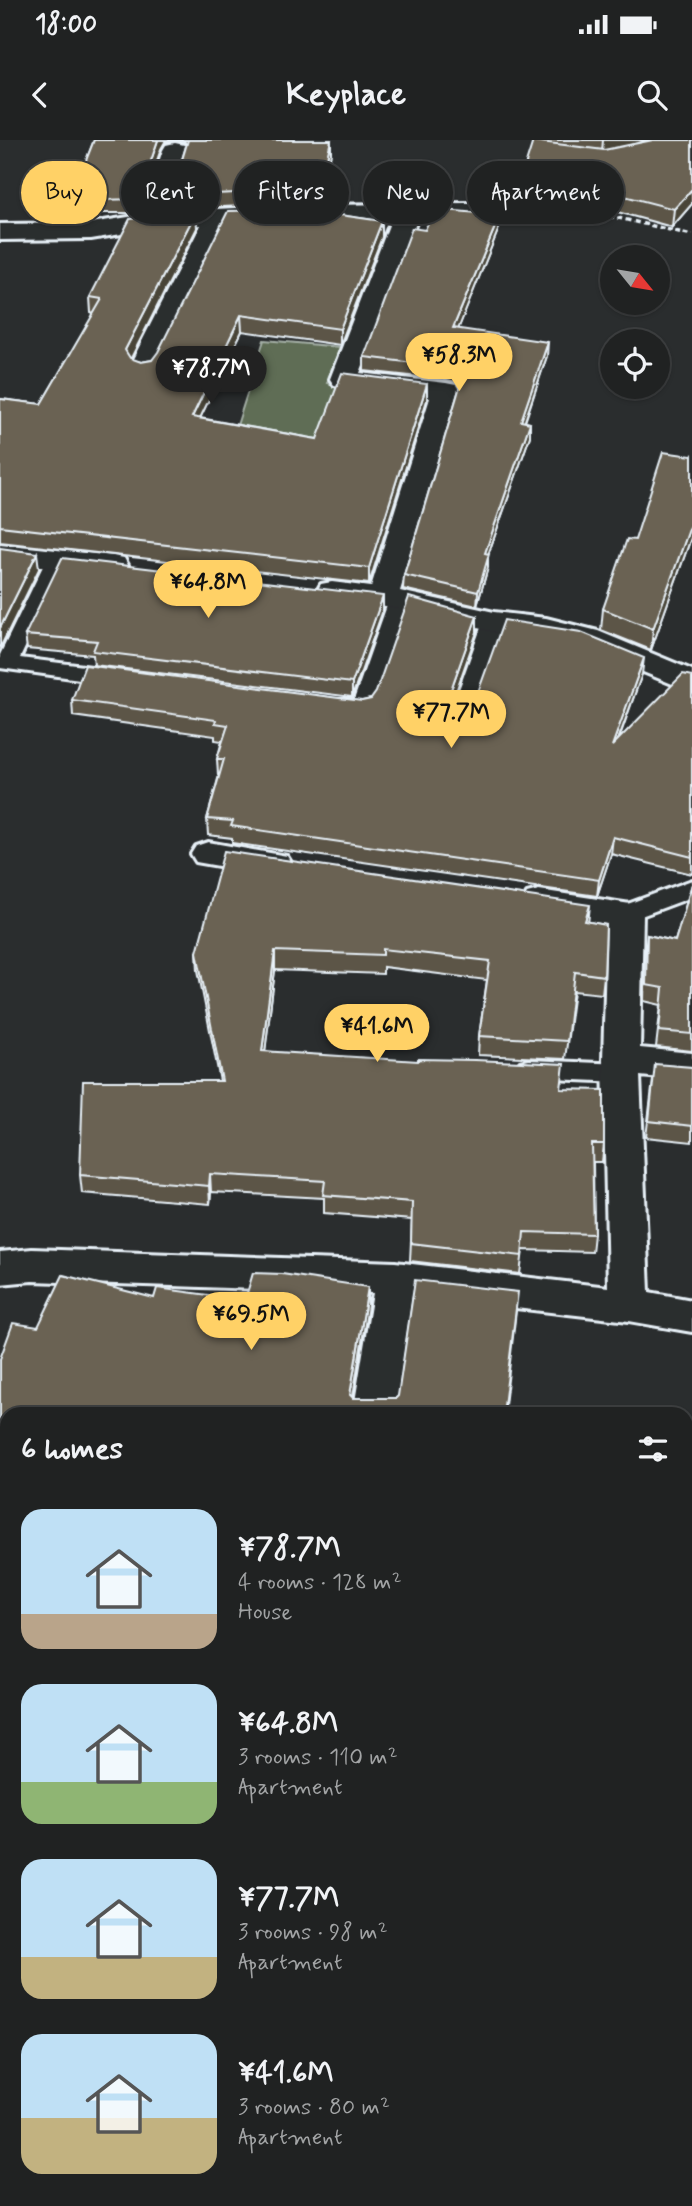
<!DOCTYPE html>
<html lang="en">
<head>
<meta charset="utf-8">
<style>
  :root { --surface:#202222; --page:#2d2f2f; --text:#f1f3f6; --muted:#a2a4a5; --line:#3d3f40; --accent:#ffd166 }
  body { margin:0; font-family:Mynerve,sans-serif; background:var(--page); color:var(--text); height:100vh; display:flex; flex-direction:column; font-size:26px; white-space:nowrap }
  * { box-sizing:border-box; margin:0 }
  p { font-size:23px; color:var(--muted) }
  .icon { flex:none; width:38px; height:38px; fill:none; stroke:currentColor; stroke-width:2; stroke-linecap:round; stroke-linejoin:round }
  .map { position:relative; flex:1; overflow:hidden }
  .side { position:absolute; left:0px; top:1267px; width:693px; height:800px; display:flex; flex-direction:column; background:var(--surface); border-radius:21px 21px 0 0; box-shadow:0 2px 5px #0004,0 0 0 2px var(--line) }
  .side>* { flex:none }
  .banner { position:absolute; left:21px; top:21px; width:651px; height:63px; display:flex; gap:14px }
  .needle { width:46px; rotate:120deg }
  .tools { position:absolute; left:600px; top:105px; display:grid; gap:14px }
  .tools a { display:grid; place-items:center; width:70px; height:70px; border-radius:50%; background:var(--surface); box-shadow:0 2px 5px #0004,0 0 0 2px var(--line); font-size:35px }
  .price { position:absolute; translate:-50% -60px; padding:0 16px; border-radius:24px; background:var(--accent); color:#111; font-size:23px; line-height:46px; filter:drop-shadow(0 2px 4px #0008) }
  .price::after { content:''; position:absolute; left:50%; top:42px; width:21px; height:16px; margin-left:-10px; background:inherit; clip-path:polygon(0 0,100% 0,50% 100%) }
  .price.selected { background:#222; color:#fff }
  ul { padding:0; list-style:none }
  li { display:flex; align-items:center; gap:21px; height:175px; padding:0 21px }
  li span { display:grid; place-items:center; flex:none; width:196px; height:140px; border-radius:21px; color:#555 }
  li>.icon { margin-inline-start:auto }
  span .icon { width:84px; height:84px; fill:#fffc; stroke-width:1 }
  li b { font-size:30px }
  h2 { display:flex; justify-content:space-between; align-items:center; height:84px; padding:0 21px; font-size:30px }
  .tag { padding:0 24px; border-radius:32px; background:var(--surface); box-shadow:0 2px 5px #0004,0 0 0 2px var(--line); font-size:24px; line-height:63px }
  .tag.selected { background:var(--accent); color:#111 }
  .status { display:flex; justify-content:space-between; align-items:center; height:49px; padding:0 35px; background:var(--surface); direction:ltr }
  .status svg { height:19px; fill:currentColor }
  header { display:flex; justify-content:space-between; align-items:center; height:91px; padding:0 21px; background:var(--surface); font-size:32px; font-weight:700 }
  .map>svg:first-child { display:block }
  .green { fill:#5f6d55; stroke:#a4afa6; stroke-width:2 }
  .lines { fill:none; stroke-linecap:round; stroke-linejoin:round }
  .lane-casing { stroke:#e8f1f8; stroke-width:6 }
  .street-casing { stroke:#e8f1f8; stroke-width:6 }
  .primary-casing { stroke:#e8f1f8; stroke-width:6 }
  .path { stroke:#e8f1f8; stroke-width:3.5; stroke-dasharray:5 3.5; stroke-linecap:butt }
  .lane { fill:#2a2d2e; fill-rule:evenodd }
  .street { fill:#2a2d2e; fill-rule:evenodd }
  .primary { fill:#2a2d2e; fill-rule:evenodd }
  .wall { fill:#5b5447; stroke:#e8f1f8; stroke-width:2 }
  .shaded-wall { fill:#4a4539; stroke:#e8f1f8; stroke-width:2 }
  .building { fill:#6a6252; stroke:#e8f1f8; stroke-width:2 }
</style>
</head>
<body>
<div class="status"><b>18:00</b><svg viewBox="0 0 49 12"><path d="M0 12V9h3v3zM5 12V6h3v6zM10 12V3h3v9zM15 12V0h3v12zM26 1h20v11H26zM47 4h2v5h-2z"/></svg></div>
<header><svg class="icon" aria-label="back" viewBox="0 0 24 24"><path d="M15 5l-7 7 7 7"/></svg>Keyplace<svg class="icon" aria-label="search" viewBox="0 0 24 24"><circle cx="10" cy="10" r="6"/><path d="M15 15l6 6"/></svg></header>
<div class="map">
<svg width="692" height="2066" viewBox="0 0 692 2066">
  <rect width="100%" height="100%" fill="#2a2d2e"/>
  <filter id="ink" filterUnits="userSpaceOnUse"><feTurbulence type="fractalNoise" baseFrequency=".0143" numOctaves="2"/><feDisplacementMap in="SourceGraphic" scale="14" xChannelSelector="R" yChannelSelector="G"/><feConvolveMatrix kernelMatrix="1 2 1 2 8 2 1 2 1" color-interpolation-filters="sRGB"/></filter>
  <g filter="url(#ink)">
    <!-- green -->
    <path class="green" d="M264,200L340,207L327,243L354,249L336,302L234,295Z"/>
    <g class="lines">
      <!-- lane casing -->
      <g class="lane-casing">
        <path id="lane" d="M57,412L64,414L67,418L20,518L116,530L124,532L127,537L124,542L116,544L0,528V515L47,418L50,414Z
          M400,454L407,455L411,460L373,568L370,573L362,575L327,570L324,565L327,560H354L389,460L393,455Z
          M494,475L502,477L505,482L465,595L462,600L454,602L446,600L443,595L483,482L486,477Z
          M692,740V757L625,782L617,780L613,774L617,768Z
          M529,920L622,924L631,926L635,933L631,940L622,942L529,938L520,936L516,929L520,922Z"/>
      </g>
      <!-- street casing -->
      <g class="street-casing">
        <path id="street" d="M175,3L184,5L187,10L168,72C283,63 400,65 516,62L525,65L529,70L525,75L516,78L417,80L360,233L446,243L456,245L460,251L400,451L494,472L546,478L598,491L692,530V552L577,505L546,498L494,492L400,469L321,458L317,451L321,444L332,442L371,447L430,258L344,247L334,245L330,239L391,80L227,84L157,227L153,233L143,235L133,233L129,227L201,85L152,89L91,99L0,100V84L91,83L141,75L163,10L166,5Z
          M0,404L113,416L124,418L128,425L124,432L113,434L0,422Z
          M208,702L287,716L292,724L287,732L275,736L196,722L191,714L196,706Z
          M539,750L637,765L643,774L640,908L692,913V941L640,936L649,1152L692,1160V1192L629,1181L412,1156L395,1274H353L373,1153L32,1141L0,1144V1112L32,1109L395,1122L608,1147L603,920L607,784L527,771L522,762L527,753Z
          M7,1472V1575L0,1578V1475Z
          M692,1967V2019L686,2020V1968Z
          M373,2060H436L434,2066H371Z"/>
      </g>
      <!-- primary casing -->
      <g class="primary-casing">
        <path id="primary" d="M692,1417V1456L686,1458V1419Z
          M7,1666V1710L0,1713V1669Z"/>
      </g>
      <!-- path -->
      <path class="path" d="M558,73L614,77L692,95"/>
      <!-- lane -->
      <use href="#lane" class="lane"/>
      <!-- street -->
      <use href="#street" class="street"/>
      <!-- primary -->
      <use href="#primary" class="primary"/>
    </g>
    <!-- wall -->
    <path class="wall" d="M94,0H331V13L328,25V35L323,63L172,69L171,56L186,6L185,2L174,0L165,2L161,9L139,73H99L98,64H85L84,50L81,49L80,36Z
      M527,0H692V64L672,87L585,63L520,57L521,39L537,2Z
      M318,72L382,81V97L340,205L242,191L200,278L317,299L427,244V260L369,444L0,402V259L41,264L94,174L91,173L90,157L197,88L130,219L141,222L152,220Z
      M500,75L499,88L458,189L547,216L525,282L530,283V296L488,415V427L477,466L403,449L404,435L460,246L457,242L447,240L364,231V217L425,90Z
      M692,316V395L651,510L601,490L603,469L635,400Z
      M383,470L352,557L94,525L93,515L27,509L25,495Z
      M477,492L444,583L446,586H463L642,534L619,599L692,536V734L611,714L597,756L232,703V698L208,695L207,679L219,635H218L217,619L222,601L215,600V596L73,576L72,560L362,561L371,559Z
      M692,744V911L656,907L661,865L644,861L645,812L647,795L675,801Z
      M589,782L604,836L602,854L574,851L565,919L478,915L479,896L487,840L383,827V834L275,830L265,911L561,949L604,1004L602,1022H593L594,1094L592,1112L523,1110L520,1134L410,1121L412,1080L324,1073V1058L211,1052L210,1064L82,1053L80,1035L220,941L198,830L197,812Z
      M692,927V1002L646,997L653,940Z
      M368,1147V1166L353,1258H396L516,1171L504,1274H7V1366L0,1365V1219L38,1187L154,1158L245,1160Z
      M686,1809H692V1882L686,1881Z"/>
    <!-- shaded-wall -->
    <path class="shaded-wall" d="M158,0H174L165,2L161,9L139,73L138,59Z
      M331,0V13L328,25V35L323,63V49L326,22Z
      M603,0H651L602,12Z
      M692,49V64L672,87L674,69Z
      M196,72L197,88L127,226L125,210Z
      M500,75L499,88L453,202V188Z
      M382,81V97L340,205V189Z
      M241,175L242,191L193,293L192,277Z
      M548,202L547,216L520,295L521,281Z
      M427,244V260L369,444V428Z
      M530,283V296L488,415V427L477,466L478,452L485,413Z
      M692,381V395L651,510L653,489Z
      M37,413L39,429L0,508V488Z
      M383,456V470L352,557V543Z
      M477,476V492L441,594V578Z
      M644,518L642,534L610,622L612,606Z
      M613,697L611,714L597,756L599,740Z
      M590,765L588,784L585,781Z
      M275,811V830L263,929L262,911Z
      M210,1034L211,1052L210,1064L209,1046Z
      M368,1147V1166L350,1274V1255Z"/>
    <!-- building -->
    <path class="building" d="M94,0H158L138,59L98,60L101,51H84L89,37L80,36Z
      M188,0H331L326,22H328L323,49L171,56Z
      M653,0H692V49L674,69L586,46L521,39L533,1L604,10Z
      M318,69V72L382,81L340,189L241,175L192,277L317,299L342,233L427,244L369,428L0,386V259L41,264L102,159L90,157L130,79L196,72L125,210L130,218L141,222L152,220L158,212L228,71Z
      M434,69L500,75L453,188L548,202L521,281L530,283L485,413L489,414L478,452L404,435L463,236L457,229L447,227L364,217L412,88L425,90Z
      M663,312L692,316V381L653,489L603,469L627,399L635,400Z
      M0,408L37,413L0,488Z
      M62,418L383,456L352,543L93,511L97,501L25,495Z
      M409,457L477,476L441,578L446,586H463L468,580L504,480L581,492L644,518L612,606L683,534L692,536V717L613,697L599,740L231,686L233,681L207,679L224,619H217L228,585L215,583L216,580L72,560L85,525L362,561L371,559L376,552Z
      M224,711L590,765L585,781L606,785L604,836L575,832L567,901L479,896L490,821L383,809V815L275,811L262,911L418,921V919L475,920L564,924L561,949L604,950V1004H592L594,1094L524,1092L522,1116L411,1103L412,1062L323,1055L325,1041L210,1034L209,1046L80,1035L83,941H222L197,812Z
      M692,744V894L659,891L663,848L646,845L647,795L675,801Z
      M655,924L692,927V986L649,981Z
      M253,1133L282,1134L368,1147L350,1255L353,1258H396L398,1256L415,1140L518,1152L503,1274H7V1348L0,1347V1219L13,1183L38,1187L63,1135L154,1158L157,1148L245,1160Z
      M686,1809H692V1871L686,1870Z
      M7,1876V2060H239V2066H0V1877Z
      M532,2060H601L600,2066H531Z
      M685,2060L692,2062V2066H684Z"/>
  </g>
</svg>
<div class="tools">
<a><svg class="needle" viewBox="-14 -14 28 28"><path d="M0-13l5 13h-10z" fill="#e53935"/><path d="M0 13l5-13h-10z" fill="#a2a4a5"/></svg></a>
<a><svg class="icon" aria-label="locate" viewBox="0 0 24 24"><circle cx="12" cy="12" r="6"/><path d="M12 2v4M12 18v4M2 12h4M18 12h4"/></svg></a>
</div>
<b class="price" style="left:459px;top:253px">¥58.3M</b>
<b class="price selected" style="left:211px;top:266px">¥78.7M</b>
<b class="price" style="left:208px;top:480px">¥64.8M</b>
<b class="price" style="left:451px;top:610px">¥77.7M</b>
<b class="price" style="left:377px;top:924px">¥41.6M</b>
<b class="price" style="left:251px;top:1212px">¥69.5M</b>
<div class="banner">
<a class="tag selected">Buy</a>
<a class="tag">Rent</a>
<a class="tag">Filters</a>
<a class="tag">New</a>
<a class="tag">Apartment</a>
</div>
<section class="side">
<h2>6 homes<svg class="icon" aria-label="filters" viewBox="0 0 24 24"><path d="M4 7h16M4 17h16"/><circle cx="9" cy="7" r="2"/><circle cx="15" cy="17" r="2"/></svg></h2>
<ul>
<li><span style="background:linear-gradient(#bfe0f5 75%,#b9a48a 0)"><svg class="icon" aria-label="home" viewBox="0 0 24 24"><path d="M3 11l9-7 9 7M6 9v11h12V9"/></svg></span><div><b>¥78.7M</b><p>4 rooms · 128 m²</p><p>House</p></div></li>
<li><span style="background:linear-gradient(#bfe0f5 70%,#8fb573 0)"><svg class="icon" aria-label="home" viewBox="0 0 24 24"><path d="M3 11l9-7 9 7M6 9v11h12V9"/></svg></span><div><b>¥64.8M</b><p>3 rooms · 110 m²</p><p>Apartment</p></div></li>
<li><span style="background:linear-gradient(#bfe0f5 70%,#c2b280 0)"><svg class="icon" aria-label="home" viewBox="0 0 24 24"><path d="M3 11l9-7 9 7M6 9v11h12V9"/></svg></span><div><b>¥77.7M</b><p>3 rooms · 98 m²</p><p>Apartment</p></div></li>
<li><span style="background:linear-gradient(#bfe0f5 60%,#c2b280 0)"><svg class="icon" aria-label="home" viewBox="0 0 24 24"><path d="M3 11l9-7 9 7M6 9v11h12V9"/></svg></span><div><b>¥41.6M</b><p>3 rooms · 80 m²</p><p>Apartment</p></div></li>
</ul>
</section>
</div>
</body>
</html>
